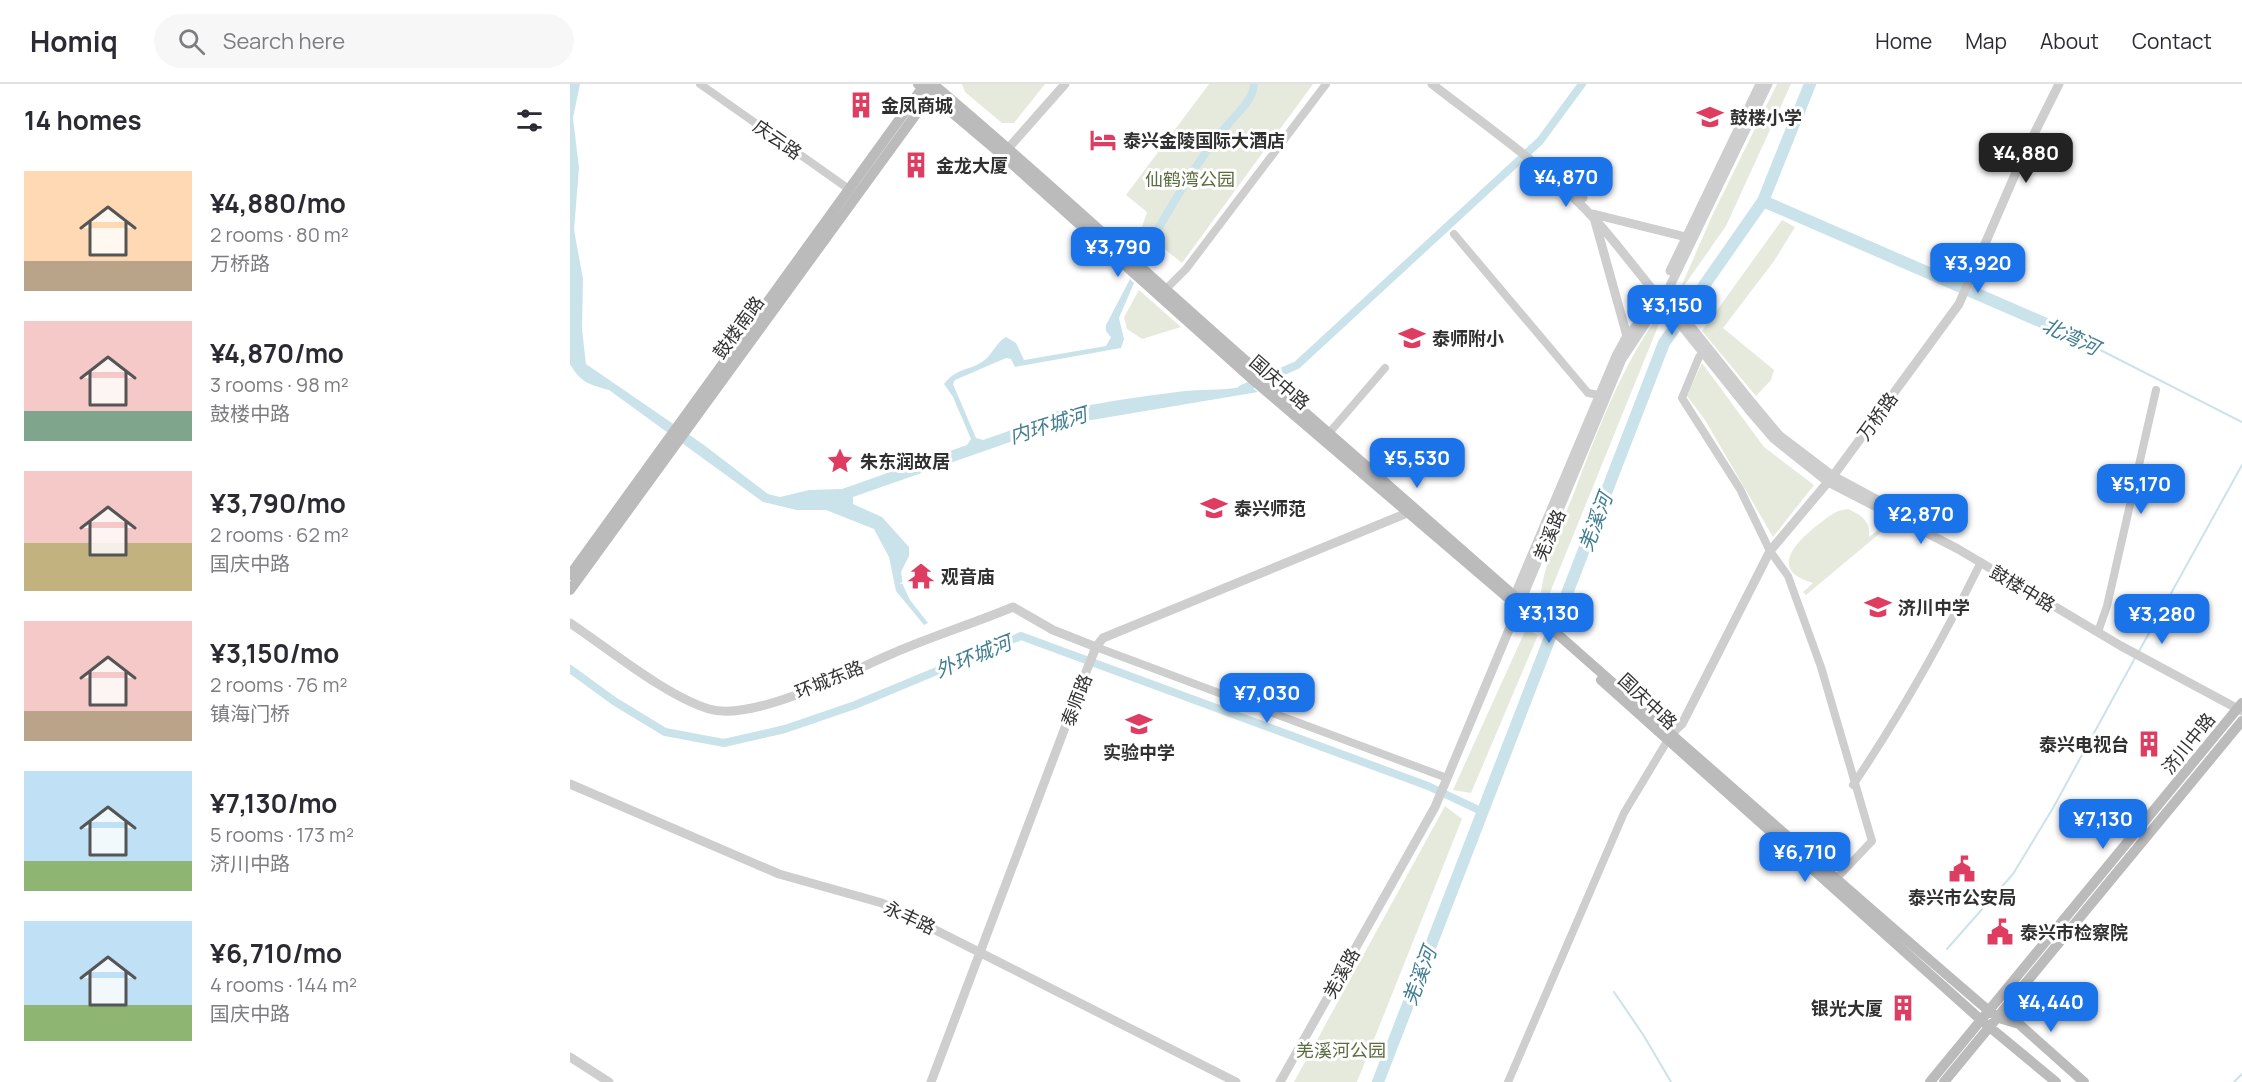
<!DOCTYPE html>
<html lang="en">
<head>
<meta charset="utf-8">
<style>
  :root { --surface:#fff; --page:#f7f7f7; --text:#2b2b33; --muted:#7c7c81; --line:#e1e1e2; --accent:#1a73e8 }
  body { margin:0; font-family:Manrope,"Noto Sans SC",sans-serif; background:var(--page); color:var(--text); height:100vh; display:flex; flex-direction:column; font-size:22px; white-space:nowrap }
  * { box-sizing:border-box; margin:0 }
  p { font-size:20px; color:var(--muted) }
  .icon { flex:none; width:33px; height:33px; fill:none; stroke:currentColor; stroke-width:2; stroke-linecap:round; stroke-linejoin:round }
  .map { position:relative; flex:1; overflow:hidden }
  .drawer { display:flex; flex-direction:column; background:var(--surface); width:570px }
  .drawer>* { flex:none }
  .price { position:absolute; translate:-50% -51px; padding:0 14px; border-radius:12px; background:var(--accent); color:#fff; font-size:20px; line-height:39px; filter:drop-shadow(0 2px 3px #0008) }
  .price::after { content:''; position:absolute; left:50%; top:36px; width:18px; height:14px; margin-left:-9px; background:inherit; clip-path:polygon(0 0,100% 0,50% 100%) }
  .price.on { background:#222; color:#fff }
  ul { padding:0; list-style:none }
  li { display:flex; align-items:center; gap:18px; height:150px; padding:0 24px }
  li span { display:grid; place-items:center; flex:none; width:168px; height:120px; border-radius:0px; color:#555 }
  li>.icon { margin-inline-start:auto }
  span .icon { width:72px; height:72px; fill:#fffc; stroke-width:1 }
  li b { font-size:26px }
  h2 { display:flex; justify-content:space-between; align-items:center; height:72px; padding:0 24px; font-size:26px }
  header { display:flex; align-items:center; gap:36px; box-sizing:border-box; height:84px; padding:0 30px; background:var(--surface); border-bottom:2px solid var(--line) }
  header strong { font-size:28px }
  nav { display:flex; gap:33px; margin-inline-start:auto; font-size:21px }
  .search { width:420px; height:54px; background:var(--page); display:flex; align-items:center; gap:15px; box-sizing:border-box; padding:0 21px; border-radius:33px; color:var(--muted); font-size:22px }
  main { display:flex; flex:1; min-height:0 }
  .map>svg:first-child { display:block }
  .green { fill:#e6eadd }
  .water { fill:#cae3ea }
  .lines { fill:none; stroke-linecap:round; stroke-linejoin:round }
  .stream { stroke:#cae3ea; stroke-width:2 }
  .canal { stroke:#cae3ea; stroke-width:8 }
  .river { stroke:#cae3ea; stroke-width:12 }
  .minor { stroke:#cecece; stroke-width:8 }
  .tertiary { stroke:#cecece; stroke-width:9 }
  .secondary { stroke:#bbb; stroke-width:10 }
  .tertiary-bridge { stroke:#cecece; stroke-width:9 }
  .labels { text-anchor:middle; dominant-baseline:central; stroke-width:6; stroke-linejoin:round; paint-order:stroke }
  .poi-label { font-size:18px; font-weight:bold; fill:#313131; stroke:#fff; text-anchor:start }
  .street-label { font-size:18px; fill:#313131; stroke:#fff }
  .park-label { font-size:18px; fill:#5b6c3f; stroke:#fff }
  .water-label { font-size:20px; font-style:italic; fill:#417e91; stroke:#fff }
</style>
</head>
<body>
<header>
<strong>Homiq</strong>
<div class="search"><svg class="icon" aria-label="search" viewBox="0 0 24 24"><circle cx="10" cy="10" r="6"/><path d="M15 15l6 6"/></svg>Search here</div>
<nav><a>Home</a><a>Map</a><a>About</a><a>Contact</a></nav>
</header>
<main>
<section class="drawer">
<h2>14 homes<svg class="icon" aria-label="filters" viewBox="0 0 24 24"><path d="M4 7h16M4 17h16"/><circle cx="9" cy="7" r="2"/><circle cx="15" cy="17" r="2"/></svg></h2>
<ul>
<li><span style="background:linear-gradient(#ffd9b3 75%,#b9a48a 0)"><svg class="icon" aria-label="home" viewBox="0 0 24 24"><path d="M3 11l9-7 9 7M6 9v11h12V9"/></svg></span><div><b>¥4,880/mo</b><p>2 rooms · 80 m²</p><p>万桥路</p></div></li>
<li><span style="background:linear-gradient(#f6c9c9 75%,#7fa58c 0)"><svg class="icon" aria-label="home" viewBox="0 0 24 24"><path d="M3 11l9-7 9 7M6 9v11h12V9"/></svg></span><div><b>¥4,870/mo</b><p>3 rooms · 98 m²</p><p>鼓楼中路</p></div></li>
<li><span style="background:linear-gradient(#f6c9c9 60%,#c2b280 0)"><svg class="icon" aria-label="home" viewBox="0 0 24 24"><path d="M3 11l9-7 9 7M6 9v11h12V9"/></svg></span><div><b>¥3,790/mo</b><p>2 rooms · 62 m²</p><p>国庆中路</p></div></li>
<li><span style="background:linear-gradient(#f6c9c9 75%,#b9a48a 0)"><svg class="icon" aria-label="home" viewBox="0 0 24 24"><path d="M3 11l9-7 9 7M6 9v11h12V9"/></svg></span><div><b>¥3,150/mo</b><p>2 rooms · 76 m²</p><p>镇海门桥</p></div></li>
<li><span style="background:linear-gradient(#bfe0f5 75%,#8fb573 0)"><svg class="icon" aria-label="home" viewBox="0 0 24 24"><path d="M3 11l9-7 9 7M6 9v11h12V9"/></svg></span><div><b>¥7,130/mo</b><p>5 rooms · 173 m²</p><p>济川中路</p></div></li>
<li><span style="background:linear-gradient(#bfe0f5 70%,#8fb573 0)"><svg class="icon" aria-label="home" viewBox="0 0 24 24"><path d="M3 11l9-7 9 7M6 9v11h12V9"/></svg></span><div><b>¥6,710/mo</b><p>4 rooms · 144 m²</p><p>国庆中路</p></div></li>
</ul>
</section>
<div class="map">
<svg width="1672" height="998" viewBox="0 0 1672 998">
  <rect width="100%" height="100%" fill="#fff"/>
  <!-- green -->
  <path class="green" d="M392,0H475L444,39H432L395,8Z
    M639,0H743L612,179L571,146L577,128L556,111Z
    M1207,0H1221L1156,142L1107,212L1142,132Z
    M1212,136L1225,143L1204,177L1153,244L1204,286L1201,296L1186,312L1132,247Z
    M569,206L611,243L572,255L557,245L554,233Z
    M1083,239L1089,240L977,516L970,513C975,477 990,443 1004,409C1026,351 1048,291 1083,239Z
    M1132,279L1194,363L1244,401L1203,453L1135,336L1117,312Z
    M1278,425C1291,431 1301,437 1299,453L1312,443L1315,445L1236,511L1233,508L1243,499C1200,487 1223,461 1245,443C1256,435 1264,426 1278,425Z
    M956,545L968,551L901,709L883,706Z
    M875,722L892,735L787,998H724Z"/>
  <!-- water -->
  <path class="water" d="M0,0H10L3,34L9,84L4,146L13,195L12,245L16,280L134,361L198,410L210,413L239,406L272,405L397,361L401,355L383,313L374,300C388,283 396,288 412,278C422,272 426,258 436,253L446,259L454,276L536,262L541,253L536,247V241L560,195L564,199L549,234L554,255L551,264L445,283L441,275L436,274L385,296L383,300L406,354L413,356L479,333L483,328C527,319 571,312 615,307C637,305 658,307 679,301L688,308L486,342L283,413V420L312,433L339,463V472L331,488L333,501L340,516L358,539L354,541L326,507L319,473L304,445L256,426H227L193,418L39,306C20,301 10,298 0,280Z"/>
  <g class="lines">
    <!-- stream -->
    <path class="stream" d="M1497,249L1672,338
      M1568,569L1672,381
      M1377,865L1443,790L1483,724L1565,574
      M1044,908L1074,952L1101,998
      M1664,998L1672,990"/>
    <!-- canal -->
    <path class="canal" d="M580,158C605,117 628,74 660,38C670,26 683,16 684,0
      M672,305L727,281L970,57L1012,0
      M0,585L44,617L95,648L154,659L215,645L285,621L451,552L858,702L913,728"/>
    <!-- river -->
    <path class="river" d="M1193,117L1497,249
      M808,998L1094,259L1193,117L1240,0"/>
    <!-- minor -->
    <path class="minor" d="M130,0L283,108
      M884,150L1018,309L1035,312
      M596,205L616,185L756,0
      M1129,273L1112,314L1170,405L1200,467L1218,492L1251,583L1302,757L1265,796
      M759,349L815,284
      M1528,548L1537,522L1586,306
      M526,563L877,694
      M1283,701C1331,630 1373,555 1411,478
      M938,998L1054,729L1099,654"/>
    <!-- tertiary -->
    <path class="tertiary" d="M862,0C926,50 996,96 1046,160
      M435,68L495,0
      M990,93L1013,114
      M1100,187L1190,0
      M1061,255L1057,252L1023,130L1120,154
      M1183,320L1209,351L1263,392L1358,443
      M1179,326L1204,355L1258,398L1388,465L1551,562L1672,627
      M942,518L1046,272L1057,252L1078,228
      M0,539C39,565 96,612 139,625C185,639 288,583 333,565C369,550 407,538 443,523L483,546L526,563
      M1101,650L1112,640L1200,467L1263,392L1389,220L1453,72L1489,0
      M0,700L209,790L312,819L666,998
      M0,973L39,998
      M361,998L516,588L526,563L533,554L842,427
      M710,998L865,723L1052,275L1098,206L1198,0"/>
    <!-- secondary -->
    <path class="secondary" d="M348,0L432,71L683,296L945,520
      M363,0C475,94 581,194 691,290C934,501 1174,717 1419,927L1429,934L1449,940L1514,998
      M0,491L355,0
      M0,506L360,11L359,3
      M1031,596L1411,936L1486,998
      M1360,998L1672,619
      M1374,998L1672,637"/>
    <!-- tertiary-bridge -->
    <path class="tertiary-bridge" d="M1046,160L1179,326
      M1115,235L1183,320"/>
  </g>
  <!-- icons -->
  <defs>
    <g id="building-bare" transform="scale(2.07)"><path d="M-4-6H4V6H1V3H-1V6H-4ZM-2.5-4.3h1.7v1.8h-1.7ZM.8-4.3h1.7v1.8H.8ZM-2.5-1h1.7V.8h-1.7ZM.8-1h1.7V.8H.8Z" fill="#df3c61" stroke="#fff" stroke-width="2.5" paint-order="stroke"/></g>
    <g id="school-bare" transform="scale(2.07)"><path d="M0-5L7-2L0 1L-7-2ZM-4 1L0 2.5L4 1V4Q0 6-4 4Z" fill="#df3c61" stroke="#fff" stroke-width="2.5" paint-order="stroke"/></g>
    <g id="hotel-bare" transform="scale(2.07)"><path d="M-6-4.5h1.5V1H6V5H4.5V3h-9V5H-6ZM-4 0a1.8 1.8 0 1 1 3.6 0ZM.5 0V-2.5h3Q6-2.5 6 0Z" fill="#df3c61" stroke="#fff" stroke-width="2.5" paint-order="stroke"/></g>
    <g id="sight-bare" transform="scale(2.07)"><path d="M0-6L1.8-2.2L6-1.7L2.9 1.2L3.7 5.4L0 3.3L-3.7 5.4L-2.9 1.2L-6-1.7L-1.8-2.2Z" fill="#df3c61" stroke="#fff" stroke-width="2.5" paint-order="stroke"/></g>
    <g id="temple-bare" transform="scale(2.07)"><path d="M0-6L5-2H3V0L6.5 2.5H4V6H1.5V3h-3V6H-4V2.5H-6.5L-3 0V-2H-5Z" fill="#df3c61" stroke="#fff" stroke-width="2.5" paint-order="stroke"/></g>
    <g id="civic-bare" transform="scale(2.07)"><path d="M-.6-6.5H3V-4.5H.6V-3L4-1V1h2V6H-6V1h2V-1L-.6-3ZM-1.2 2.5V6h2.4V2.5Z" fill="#df3c61" stroke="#fff" stroke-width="2.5" paint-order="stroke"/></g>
  </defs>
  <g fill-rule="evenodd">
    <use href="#building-bare" x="291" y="21"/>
    <use href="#school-bare" x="1140" y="33"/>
    <use href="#hotel-bare" x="533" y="56"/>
    <use href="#building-bare" x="346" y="81"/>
    <use href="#school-bare" x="842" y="254"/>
    <use href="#sight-bare" x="270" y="377"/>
    <use href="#school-bare" x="644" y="424"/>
    <use href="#temple-bare" x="351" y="492"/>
    <use href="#school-bare" x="1308" y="523"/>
    <use href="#school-bare" x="569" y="640"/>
    <use href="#building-bare" x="1579" y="660"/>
    <use href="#civic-bare" x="1392" y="785"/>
    <use href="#civic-bare" x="1430" y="848"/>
    <use href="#building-bare" x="1333" y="924"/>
  </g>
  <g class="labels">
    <!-- poi labels -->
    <g class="poi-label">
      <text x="311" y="21">金凤商城</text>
      <text x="1160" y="33">鼓楼小学</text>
      <text x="553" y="56">泰兴金陵国际大酒店</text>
      <text x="366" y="81">金龙大厦</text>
      <text x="862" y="254">泰师附小</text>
      <text x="290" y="377">朱东润故居</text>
      <text x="664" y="424">泰兴师范</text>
      <text x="371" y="492">观音庙</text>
      <text x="1328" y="523">济川中学</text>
      <text x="1559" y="660" text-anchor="end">泰兴电视台</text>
      <text x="569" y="668" text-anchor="middle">实验中学</text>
      <text x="1392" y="813" text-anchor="middle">泰兴市公安局</text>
      <text x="1450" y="848">泰兴市检察院</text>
      <text x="1313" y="924" text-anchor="end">银光大厦</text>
    </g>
    <!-- street labels -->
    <g class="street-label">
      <text transform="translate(208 55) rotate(35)">庆云路</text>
      <text transform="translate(168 243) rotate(-54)">鼓楼南路</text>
      <text transform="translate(710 298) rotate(41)">国庆中路</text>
      <text transform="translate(1307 332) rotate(-54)">万桥路</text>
      <text transform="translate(979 451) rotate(-67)">羌溪路</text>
      <text transform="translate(1453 504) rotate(31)">鼓楼中路</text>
      <text transform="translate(259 595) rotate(-22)">环城东路</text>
      <text transform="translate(506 616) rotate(-69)">泰师路</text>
      <text transform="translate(1078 617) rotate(43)">国庆中路</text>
      <text transform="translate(1618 659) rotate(-51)">济川中路</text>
      <text transform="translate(340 833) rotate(25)">永丰路</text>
      <text transform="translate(771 889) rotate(-61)">羌溪路</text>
    </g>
    <!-- park labels -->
    <g class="park-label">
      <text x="620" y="95">仙鹤湾公园</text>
      <text x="771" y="966">羌溪河公园</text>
    </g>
    <!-- water labels -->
    <g class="water-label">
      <text transform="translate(1501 252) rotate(25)">北湾河</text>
      <text transform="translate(478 341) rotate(-17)">内环城河</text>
      <text transform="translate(1025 438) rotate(-69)">羌溪河</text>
      <text transform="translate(403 572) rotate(-22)">外环城河</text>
      <text transform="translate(849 892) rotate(-69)">羌溪河</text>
    </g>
  </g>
</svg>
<b class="price on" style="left:1456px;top:100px">¥4,880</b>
<b class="price" style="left:996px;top:124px">¥4,870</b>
<b class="price" style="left:548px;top:194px">¥3,790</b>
<b class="price" style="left:1408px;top:210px">¥3,920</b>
<b class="price" style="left:1102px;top:252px">¥3,150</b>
<b class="price" style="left:847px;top:405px">¥5,530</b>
<b class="price" style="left:1571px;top:431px">¥5,170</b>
<b class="price" style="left:1351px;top:461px">¥2,870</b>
<b class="price" style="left:979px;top:560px">¥3,130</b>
<b class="price" style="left:1592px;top:561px">¥3,280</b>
<b class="price" style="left:697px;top:640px">¥7,030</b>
<b class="price" style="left:1533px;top:766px">¥7,130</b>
<b class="price" style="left:1235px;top:799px">¥6,710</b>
<b class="price" style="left:1481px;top:949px">¥4,440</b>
</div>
</main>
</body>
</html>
